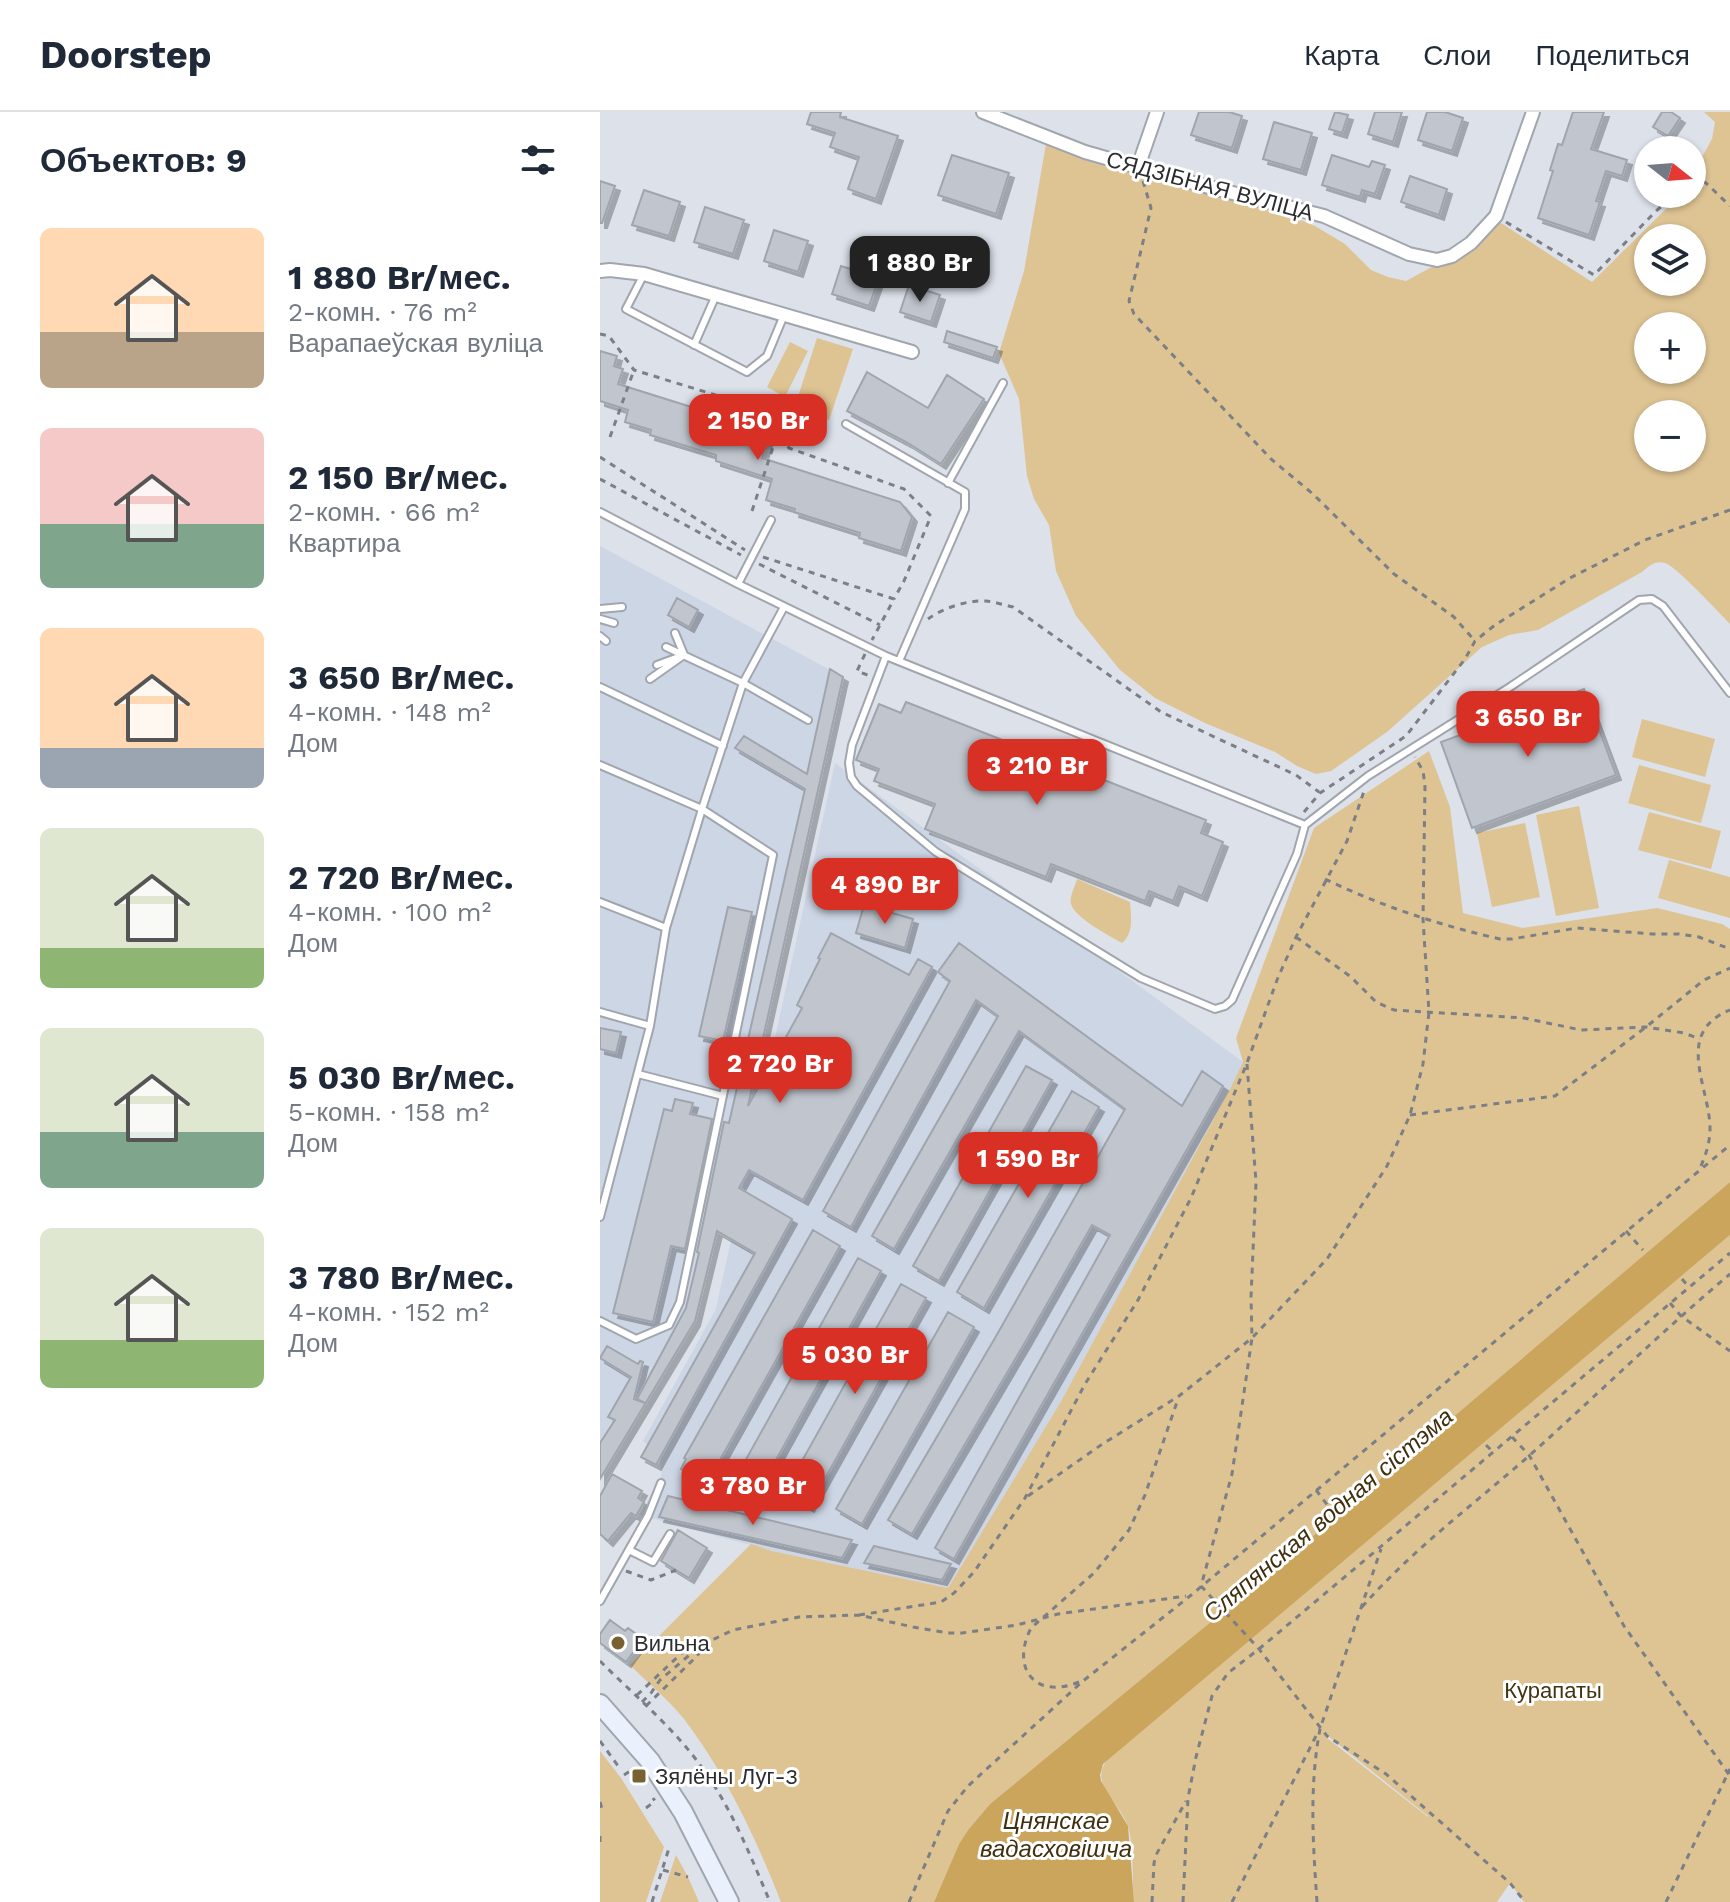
<!DOCTYPE html>
<html lang="ru">
<head>
<meta charset="utf-8">
<style>
  :root { --surface:#fff; --page:#f6f6f7; --text:#1f2937; --muted:#747a83; --line:#e0e1e3; --accent:#d93025 }
  body { margin:0; font-family:"Work Sans",sans-serif; background:var(--page); color:var(--text); height:100vh; display:flex; flex-direction:column; font-size:30px; white-space:nowrap }
  * { box-sizing:border-box; margin:0 }
  p { font-size:26px; color:var(--muted) }
  .icon { flex:none; width:44px; height:44px; fill:none; stroke:currentColor; stroke-width:2; stroke-linecap:round; stroke-linejoin:round }
  .map { position:relative; flex:1; overflow:hidden }
  .details { display:flex; flex-direction:column; background:var(--surface); width:600px }
  .details>* { flex:none }
  .needle { width:52px; rotate:107deg }
  .tools { position:absolute; left:1034px; top:24px; display:grid; gap:16px }
  .tools a { display:grid; place-items:center; width:72px; height:72px; border-radius:50%; background:var(--surface); box-shadow:0 2px 6px #0004; font-size:40px }
  .price { position:absolute; translate:-50% -68px; padding:0 18px; border-radius:16px; background:var(--accent); color:#fff; font-size:26px; line-height:52px; filter:drop-shadow(0 2px 4px #0008) }
  .price::after { content:''; position:absolute; left:50%; top:48px; width:24px; height:18px; margin-left:-12px; background:inherit; clip-path:polygon(0 0,100% 0,50% 100%) }
  .price.active { background:#222; color:#fff }
  ul { padding:0; list-style:none }
  li { display:flex; align-items:center; gap:24px; height:200px; padding:0 40px }
  li span { display:grid; place-items:center; flex:none; width:224px; height:160px; border-radius:12px; color:#555 }
  li>.icon { margin-inline-start:auto }
  span .icon { width:96px; height:96px; fill:#fffc; stroke-width:1 }
  li b { font-size:34px }
  h2 { display:flex; justify-content:space-between; align-items:center; height:96px; padding:0 40px; font-size:34px }
  header { display:flex; align-items:center; gap:48px; box-sizing:border-box; height:112px; padding:0 40px; background:var(--surface); border-bottom:2px solid var(--line) }
  header strong { font-size:38px }
  nav { display:flex; gap:44px; margin-inline-start:auto; font-size:28px }
  main { display:flex; flex:1; min-height:0 }
  .map>svg:first-child { display:block }
  .built { fill:#cdd6e5 }
  .green { fill:#dec493; fill-rule:evenodd }
  .water { fill:#cba55b }
  .building { fill:#c1c6ce; stroke:#a0a5ad; stroke-width:2; filter:url(#shadow) }
  .lines { fill:none; stroke-linecap:round; stroke-linejoin:round }
  .service-casing { stroke:#a1a6ae; stroke-width:10 }
  .minor-casing { stroke:#a1a6ae; stroke-width:16 }
  .secondary-casing { stroke:#a1a6ae; stroke-width:22 }
  .path { stroke:#7c7f85; stroke-width:3; stroke-dasharray:6 6; stroke-linecap:butt }
  .service { stroke:#fff; stroke-width:6 }
  .minor { stroke:#fff; stroke-width:12 }
  .secondary { stroke:#eaf1fc; stroke-width:18 }
  .poi-dot { fill:#786031; stroke:#fff; stroke-width:3 }
  .labels { text-anchor:middle; dominant-baseline:central; stroke-width:6; stroke-linejoin:round; paint-order:stroke }
  .street-label { font-size:22px; fill:#2b2d30; stroke:#fff }
  .poi-label { font-size:22px; fill:#2b2d30; stroke:#fff; text-anchor:start }
  .park-label { font-size:22px; fill:#433312; stroke:#fff }
  .water-label { font-size:24px; font-style:italic; fill:#40300f; stroke:#fff }
</style>
</head>
<body>
<header>
<strong>Doorstep</strong>
<nav><a>Карта</a><a>Слои</a><a>Поделиться</a></nav>
</header>
<main>
<section class="details">
<h2>Объектов: 9<svg class="icon" aria-label="filters" viewBox="0 0 24 24"><path d="M4 7h16M4 17h16"/><circle cx="9" cy="7" r="2"/><circle cx="15" cy="17" r="2"/></svg></h2>
<ul>
<li><span style="background:linear-gradient(#ffd9b3 65%,#b9a48a 0)"><svg class="icon" aria-label="home" viewBox="0 0 24 24"><path d="M3 11l9-7 9 7M6 9v11h12V9"/></svg></span><div><b>1 880 Br/мес.</b><p>2-комн. · 76 m²</p><p>Варапаеўская вуліца</p></div></li>
<li><span style="background:linear-gradient(#f6c9c9 60%,#7fa58c 0)"><svg class="icon" aria-label="home" viewBox="0 0 24 24"><path d="M3 11l9-7 9 7M6 9v11h12V9"/></svg></span><div><b>2 150 Br/мес.</b><p>2-комн. · 66 m²</p><p>Квартира</p></div></li>
<li><span style="background:linear-gradient(#ffd9b3 75%,#9aa5b1 0)"><svg class="icon" aria-label="home" viewBox="0 0 24 24"><path d="M3 11l9-7 9 7M6 9v11h12V9"/></svg></span><div><b>3 650 Br/мес.</b><p>4-комн. · 148 m²</p><p>Дом</p></div></li>
<li><span style="background:linear-gradient(#dfe7d0 75%,#8fb573 0)"><svg class="icon" aria-label="home" viewBox="0 0 24 24"><path d="M3 11l9-7 9 7M6 9v11h12V9"/></svg></span><div><b>2 720 Br/мес.</b><p>4-комн. · 100 m²</p><p>Дом</p></div></li>
<li><span style="background:linear-gradient(#dfe7d0 65%,#7fa58c 0)"><svg class="icon" aria-label="home" viewBox="0 0 24 24"><path d="M3 11l9-7 9 7M6 9v11h12V9"/></svg></span><div><b>5 030 Br/мес.</b><p>5-комн. · 158 m²</p><p>Дом</p></div></li>
<li><span style="background:linear-gradient(#dfe7d0 70%,#8fb573 0)"><svg class="icon" aria-label="home" viewBox="0 0 24 24"><path d="M3 11l9-7 9 7M6 9v11h12V9"/></svg></span><div><b>3 780 Br/мес.</b><p>4-комн. · 152 m²</p><p>Дом</p></div></li>
</ul>
</section>
<div class="map">
<svg width="1130" height="1790" viewBox="0 0 1130 1790">
  <defs>
    <filter id="shadow"><feDropShadow dx="5" dy="5" stdDeviation="0" flood-color="#0004"/></filter>
  </defs>
  <rect width="100%" height="100%" fill="#dce1ea"/>
  <!-- built -->
  <path class="built" d="M0,434L243,565L156,961L95,1209L8,1354L0,1352Z
    M235,651L643,950L631,975L460,1291L348,1476L172,1439L40,1403L62,1363L60,1346L43,1329L116,1197Z"/>
  <!-- green -->
  <path class="green" d="M1104,0H1130V512C1119,501 1076,454 1065,451C1055,448 1049,454 1042,460L938,518L909,523L882,535L787,620L731,659L716,662L697,654L675,640L605,611L555,586L520,558L476,504L456,459L449,413L434,387L427,364L419,287L399,241L424,159L447,26L638,83L715,114L745,132L771,158L788,165L806,169L852,144L895,107L992,170L1073,90L1079,82H1092V63L1112,27L1115,10ZM1048,126H1092V170H1048ZM1048,214H1092V258H1048ZM1048,302H1092V346H1048Z
    M217,226L253,237L229,308L194,297Z
    M190,230L208,239L185,285L167,275Z
    M1042,607L1115,627L1105,665L1032,645Z
    M829,639L850,695L863,801L923,816L1057,796L1122,812L1130,817V1070L647,1480L390,1692L368,1718L359,1732L334,1790H181C157,1729 129,1669 90,1615C74,1592 50,1573 30,1553L151,1432L172,1439L348,1476L460,1291L631,975L643,950L636,926L714,716Z
    M1039,653L1111,673L1101,711L1028,691Z
    M979,694L999,796L956,804L936,703Z
    M1049,700L1121,719L1111,757L1038,738Z
    M925,711L940,785L892,795L877,721Z
    M1069,748L1130,765V806L1058,786Z
    M477,767L530,790C531,805 534,821 522,831C510,824 475,806 471,792C469,785 475,775 477,767Z
    M1130,1123V1790H924L910,1771L897,1790H534C532,1768 534,1734 528,1714C521,1692 488,1672 507,1648ZM723,1620L828,1704V1705L727,1626Z
    M0,1639L21,1666L64,1735L46,1790H0Z
    M76,1743L88,1765L99,1790H60Z"/>
  <!-- water -->
  <path class="water" d="M1130,1070V1123L503,1652L500,1663L501,1669L528,1714L534,1790H334L359,1732L368,1718L390,1692L647,1480Z"/>
  <!-- building -->
  <path class="building" d="M211,0H241L240,5L298,24L276,87L248,77L259,45L230,35L235,21L207,12Z
    M599,0H629L642,4L632,36L591,23Z
    M735,0L748,3L742,21L729,17Z
    M775,0H802L793,30L768,22Z
    M827,0H845L863,6L852,39L818,28Z
    M973,0H1004L991,37L1027,48L1022,64L1006,59L996,89L1000,90L989,123L938,106L953,59L950,58L958,32L962,33Z
    M1062,0H1071L1080,6L1068,24L1053,15Z
    M674,10L712,21L701,58L663,47Z
    M352,43L409,61L396,102L338,83Z
    M732,43L769,55L772,49L785,53L775,82L762,78L760,85L722,73Z
    M810,64L847,77L839,103L801,90Z
    M0,69L15,74L2,111H0Z
    M44,78L80,90L69,124L32,113Z
    M105,95L144,108L133,142L94,130Z
    M174,118L208,129L198,160L164,149Z
    M241,154L279,166L269,194L232,182Z
    M309,173L340,183L331,210L300,200Z
    M347,219L397,235L393,246L344,230Z
    M0,239L17,244L14,254L23,257L18,272L155,315L168,326L162,346L300,390L312,405L301,439L259,426L260,421L194,400L195,397L166,388L172,367L116,349V343L50,323L51,318L25,310L28,298L0,289Z
    M267,260L328,296L347,263L384,287L341,352L308,331L247,299Z
    M77,486L98,498L89,515L68,503Z
    M230,557L243,565L148,994L202,896L197,893L220,847L218,846L231,821L309,863L318,847L332,855L203,1088L149,1058L139,1076L192,1107L56,1353L41,1345L155,1141L117,1119L95,1209L0,1367V1331L15,1308L8,1305L31,1265L0,1246L7,1234L38,1252L40,1249L43,1250L34,1287L45,1291L37,1287L86,1196L99,1141L97,1140L124,1010L129,1011L205,677L135,636L144,624L207,662Z
    M984,577L1016,663L872,716L841,630Z
    M306,590L606,708L601,721L623,730L602,784L579,774L573,789L549,779L545,789L451,752L446,765L325,717L335,692L274,669L279,657L256,648L279,592L301,601Z
    M264,793L313,807L305,836L256,821Z
    M128,795L152,800L123,929L99,924Z
    M359,831L582,994L602,959L623,974L354,1447L335,1436L510,1123L492,1113L427,1227L312,1422L288,1408L395,1226L525,997L419,919L294,1137L272,1124L398,904L376,888L251,1115L223,1099L350,869L338,860Z
    M0,916L21,920L16,941L0,937Z
    M426,954L452,968L339,1169L313,1154Z
    M472,979L499,995L384,1196L357,1180Z
    M75,987L93,991L90,1002L112,1007L85,1137L71,1134L53,1210L13,1201L64,997L72,999Z
    M213,1118L240,1134L107,1371L81,1357L86,1347L84,1346Z
    M258,1146L281,1159L157,1382L134,1369Z
    M301,1172L326,1186L209,1395L184,1381Z
    M348,1200L374,1215L262,1412L236,1397Z
    M12,1362L42,1379L38,1386L44,1390L36,1404L31,1401L8,1429L0,1422V1384Z
    M68,1384L89,1389L252,1428L242,1446L59,1405Z
    M78,1418L107,1436L89,1466L61,1449Z
    M274,1434L295,1439L351,1452L342,1468L264,1451Z
    M10,1508L25,1519L28,1516L43,1527L26,1550L0,1531V1522Z"/>
  <g class="lines">
    <!-- service casing -->
    <g class="service-casing">
      <path id="service" d="M43,164L26,197L147,260L167,244L184,203
        M94,233L116,183
        M246,312L365,380V397L299,549
        M348,371L403,271
        M0,400L138,472L286,544L705,713
        M138,472L171,408
        M0,497L22,495
        M0,507L14,511
        M0,524L6,529
        M66,535L143,571L208,608
        M286,544L252,633L249,651L251,665L257,674L336,740L541,866L615,897L625,894L632,888L697,742L705,713L768,664L910,575L1039,488L1052,487L1063,494L1130,581
        M57,553L76,546
        M50,567L84,543L75,521
        M0,575L123,634
        M0,653L102,697L66,816L50,914
        M0,790L66,816
        M0,900L50,914L0,1105
        M38,962L123,984
        M0,1209L36,1227L69,1213L80,1190L173,743L102,697L143,571L184,495
        M29,1438L53,1450L70,1422
        M0,1489L48,1404L61,1371"/>
    </g>
    <!-- minor casing -->
    <g class="minor-casing">
      <path id="minor" d="M383,0L485,40L597,72L724,104L809,142L837,148L852,144L871,131L896,104L933,0
        M538,55L557,0
        M0,159L10,158L44,162L312,240"/>
    </g>
    <!-- secondary casing -->
    <g class="secondary-casing">
      <path id="secondary" d="M0,1592L50,1649L83,1700L129,1790"/>
    </g>
    <!-- path -->
    <path class="path" d="M543,69L551,96L529,189L534,202L671,347L713,382L794,462L854,505L875,529
      M1092,69L1099,67L1106,71L1130,94
      M906,110L994,163L1056,99L1076,82
      M0,222L9,224L34,258L148,293L189,336L304,377L331,404L304,469L294,487
      M10,325L34,258
      M0,345L145,438
      M0,367L141,443
      M152,399L177,323
      M163,445L294,487L272,528
      M159,452L280,513
      M328,507C343,496 367,488 386,489C395,490 404,493 413,495L561,600L696,663L719,680
      M265,542L257,559L270,564
      M704,700L720,681L806,624L865,547L875,529L895,513L970,466L1045,428L1130,398
      M725,767C781,794 839,813 900,827H912L977,816L1052,822H1079L1099,825L1130,837
      M696,825L751,865L776,890L794,898L924,906L981,918L1046,915L1084,921L1100,927
      M647,952L656,1070L651,1185L652,1226L632,1362L601,1474L659,1537L727,1624L786,1662L910,1771L925,1790
      M810,1003L955,984L1046,915L1104,868L1130,856
      M1101,1054C1106,1042 1110,1030 1110,1017C1110,975 1073,921 1130,898
      M1026,1119L1043,1138
      M1082,1167L1089,1175
      M1070,1191L1081,1204L1130,1239
      M912,1325L929,1343L1024,1514L1130,1664
      M886,1333L893,1340
      M716,1378L732,1399
      M428,1384L501,1333L579,1284L652,1226L727,1147L787,1054L810,1003L823,952L829,900L823,807L825,673L823,659L815,645
      M26,1459L51,1468L76,1458
      M762,1495C812,1438 873,1393 930,1343C997,1283 1061,1220 1130,1162
      M259,1503L341,1490L354,1481L374,1460L425,1386L485,1272L538,1188L591,1086L647,951L677,868L696,825L747,729L764,679
      M0,1549C35,1584 75,1617 103,1657C132,1697 151,1745 170,1790
      M479,1570C436,1588 410,1557 431,1516L494,1461L529,1418L545,1383L578,1287
      M37,1583L86,1537L102,1532
      M42,1590L51,1581L60,1568L93,1540L106,1531L133,1518L199,1505L259,1503L313,1515L348,1521H362L417,1513L458,1502L586,1484
      M46,1594L97,1544L104,1534
      M0,1629L21,1658
      M24,1663L35,1656
      M0,1690L2,1697
      M46,1696L55,1689L53,1686
      M0,1724V1730
      M63,1758L88,1765
      M52,1790L70,1733
      M309,1790L348,1699L368,1674L483,1569L590,1484L1130,1033
      M552,1790L554,1751L556,1743L586,1689
      M583,1790L588,1686L596,1645L612,1584L628,1561L659,1537L1130,1141
      M632,1790L718,1620
      M717,1790C713,1732 709,1675 720,1617L781,1437
      M1066,1790L1130,1657"/>
    <!-- service -->
    <use href="#service" class="service"/>
    <!-- minor -->
    <use href="#minor" class="minor"/>
    <!-- secondary -->
    <use href="#secondary" class="secondary"/>
  </g>
  <!-- markers -->
  <g class="poi-dot">
    <circle cx="18" cy="1531" r="8"/>
    <rect x="31" y="1656" width="16" height="16" rx="4"/>
  </g>
  <g class="labels">
    <!-- street labels -->
    <g class="street-label">
      <text transform="translate(610 74) rotate(15)">СЯДЗІБНАЯ ВУЛІЦА</text>
    </g>
    <!-- poi labels -->
    <g class="poi-label">
      <text x="34" y="1531">Вильна</text>
      <text x="55" y="1664">Зялёны Луг-3</text>
    </g>
    <!-- park labels -->
    <g class="park-label">
      <text x="953" y="1578">Курапаты</text>
    </g>
    <!-- water labels -->
    <g class="water-label">
      <text transform="translate(728 1403) rotate(-40)">Сляпянская водная сістэма</text>
      <text x="456" y="1709">Цнянскае<tspan x="456" dy="28">вадасховішча</tspan></text>
    </g>
  </g>
</svg>
<div class="tools">
<a><svg class="needle" viewBox="-14 -14 28 28"><path d="M0-13l5 13h-10z" fill="#e53935"/><path d="M0 13l5-13h-10z" fill="#747a83"/></svg></a>
<a><svg class="icon" aria-label="layers" viewBox="0 0 24 24"><path d="M12 4l9 5-9 5-9-5zM3 14l9 5 9-5"/></svg></a>
<a>+</a>
<a>−</a>
</div>
<b class="price active" style="left:320px;top:192px">1 880 Br</b>
<b class="price" style="left:158px;top:350px">2 150 Br</b>
<b class="price" style="left:928px;top:647px">3 650 Br</b>
<b class="price" style="left:437px;top:695px">3 210 Br</b>
<b class="price" style="left:285px;top:814px">4 890 Br</b>
<b class="price" style="left:180px;top:993px">2 720 Br</b>
<b class="price" style="left:428px;top:1088px">1 590 Br</b>
<b class="price" style="left:255px;top:1284px">5 030 Br</b>
<b class="price" style="left:153px;top:1415px">3 780 Br</b>
</div>
</main>
</body>
</html>
